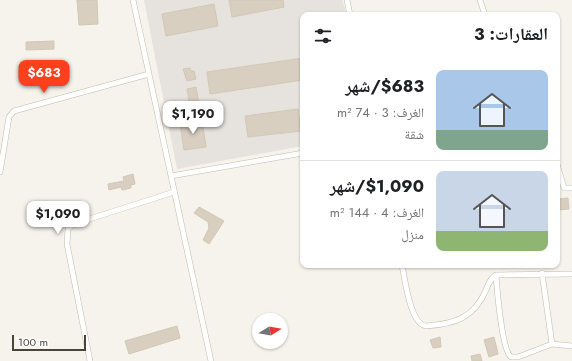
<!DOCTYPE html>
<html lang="ar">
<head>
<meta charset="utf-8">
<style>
  :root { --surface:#fff; --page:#f2f2f2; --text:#202124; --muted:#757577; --line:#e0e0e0; --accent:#fc3f1d }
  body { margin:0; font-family:Jost,"Noto Naskh Arabic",sans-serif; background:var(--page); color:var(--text); direction:rtl; height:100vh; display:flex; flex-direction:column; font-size:15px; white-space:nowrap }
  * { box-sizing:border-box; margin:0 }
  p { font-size:13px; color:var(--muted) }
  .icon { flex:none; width:22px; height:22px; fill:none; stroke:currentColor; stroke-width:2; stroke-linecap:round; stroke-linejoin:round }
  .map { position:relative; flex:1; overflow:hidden; direction:ltr }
  .side { position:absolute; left:300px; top:12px; width:260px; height:256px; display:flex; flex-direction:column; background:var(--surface); border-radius:8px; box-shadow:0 1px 3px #0004; direction:rtl }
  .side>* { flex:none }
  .needle { width:26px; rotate:79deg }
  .fabs { position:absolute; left:252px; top:313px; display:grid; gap:8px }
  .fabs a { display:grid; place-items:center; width:36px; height:36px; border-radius:50%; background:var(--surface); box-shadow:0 1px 3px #0004; font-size:20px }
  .scale { position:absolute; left:12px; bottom:10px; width:74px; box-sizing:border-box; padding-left:4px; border:2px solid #4b4439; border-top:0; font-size:11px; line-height:14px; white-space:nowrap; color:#4b4439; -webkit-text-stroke:3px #fff; paint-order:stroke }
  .price { position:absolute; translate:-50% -34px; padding:0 9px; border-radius:8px; background:#fff; color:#222; font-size:13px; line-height:26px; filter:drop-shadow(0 1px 2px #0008) }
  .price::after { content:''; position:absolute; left:50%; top:24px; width:12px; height:9px; margin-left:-6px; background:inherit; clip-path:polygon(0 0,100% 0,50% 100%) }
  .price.active { background:var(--accent); color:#fff }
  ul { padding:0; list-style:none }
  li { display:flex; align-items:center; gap:12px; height:100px; padding:0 12px }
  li+li { border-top:1px solid var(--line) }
  li span { display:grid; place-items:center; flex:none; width:112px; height:80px; border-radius:8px; color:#555 }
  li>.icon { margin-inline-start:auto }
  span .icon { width:48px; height:48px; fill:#fffc; stroke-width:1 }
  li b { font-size:17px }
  h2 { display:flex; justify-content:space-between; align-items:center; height:48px; padding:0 12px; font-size:17px }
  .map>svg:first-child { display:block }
  .industrial { fill:#e6e2dd }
  .building { fill:#d8cfc1; stroke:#d3c7b4 }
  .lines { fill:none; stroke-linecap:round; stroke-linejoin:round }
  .minor-casing { stroke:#c2bbae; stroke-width:6 }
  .minor { stroke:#fff; stroke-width:5 }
</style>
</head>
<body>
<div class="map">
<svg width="572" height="361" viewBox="0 0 572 361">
  <rect width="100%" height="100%" fill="#f6f3ec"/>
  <!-- industrial -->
  <path class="industrial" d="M144,0H342L347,15H303V146L177,169Z"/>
  <!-- building -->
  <path class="building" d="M77,0H97L98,24L79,25Z
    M229,0H283L284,7L232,17Z
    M214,4L218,26L166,36L162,14Z
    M54,41V49L26,50V42Z
    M303,58V80L210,94L207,72Z
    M190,68L191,71H194L196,79L187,81L183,69Z
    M196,87L199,105L190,107L187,89Z
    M298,109L301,131L248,137L245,116Z
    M202,120L206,147L184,150L180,123Z
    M133,174L135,184L131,185V188L122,190L121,187L109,190L108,184L124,181L123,177Z
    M568,198L569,209L557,210V199Z
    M199,207L224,221L209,244L203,240L209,228L208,222L194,213Z
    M177,326L180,338L129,354L125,341Z
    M440,337L441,347L433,348L430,340Z
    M494,337L498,354L489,357L484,340Z
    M480,354L482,361H472L471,356Z"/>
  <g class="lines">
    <!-- minor casing -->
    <g class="minor-casing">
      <path id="minor" d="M133,0L211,361
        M347,0L350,15
        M480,0L485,15
        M557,164L564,188H572
        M0,172L9,117L14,111L149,74
        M171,176L303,153
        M402,265C405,279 410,324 426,326C455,324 474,318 486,290C488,285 490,278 496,275L572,274
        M496,275C497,289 502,351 511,357H518L552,344L542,273
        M552,344L572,346
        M90,361L67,244L68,229L74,224L174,192"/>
    </g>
    <!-- minor -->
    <use href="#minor" class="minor"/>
  </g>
</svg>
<div class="fabs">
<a><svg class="needle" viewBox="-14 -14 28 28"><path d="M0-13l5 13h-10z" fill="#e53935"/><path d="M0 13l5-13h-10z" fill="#757577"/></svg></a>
</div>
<div class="scale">100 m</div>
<b class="price active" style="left:44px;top:94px">$683</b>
<b class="price" style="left:193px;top:135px">$1,190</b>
<b class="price" style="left:58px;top:235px">$1,090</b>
<section class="side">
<h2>العقارات: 3<svg class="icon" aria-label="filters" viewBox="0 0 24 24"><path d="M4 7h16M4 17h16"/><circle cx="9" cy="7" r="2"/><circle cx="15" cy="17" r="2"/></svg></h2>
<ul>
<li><span style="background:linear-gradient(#a9c7e8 75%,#7fa58c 0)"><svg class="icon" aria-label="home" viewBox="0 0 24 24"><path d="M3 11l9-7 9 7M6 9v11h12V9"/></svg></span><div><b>$683/شهر</b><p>الغرف: 3 · 74 m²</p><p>شقة</p></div></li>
<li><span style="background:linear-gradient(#c9d6e8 75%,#8fb573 0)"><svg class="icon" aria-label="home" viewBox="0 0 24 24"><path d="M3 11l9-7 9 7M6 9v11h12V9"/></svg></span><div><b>$1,090/شهر</b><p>الغرف: 4 · 144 m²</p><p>منزل</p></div></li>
</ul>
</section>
</div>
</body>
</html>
